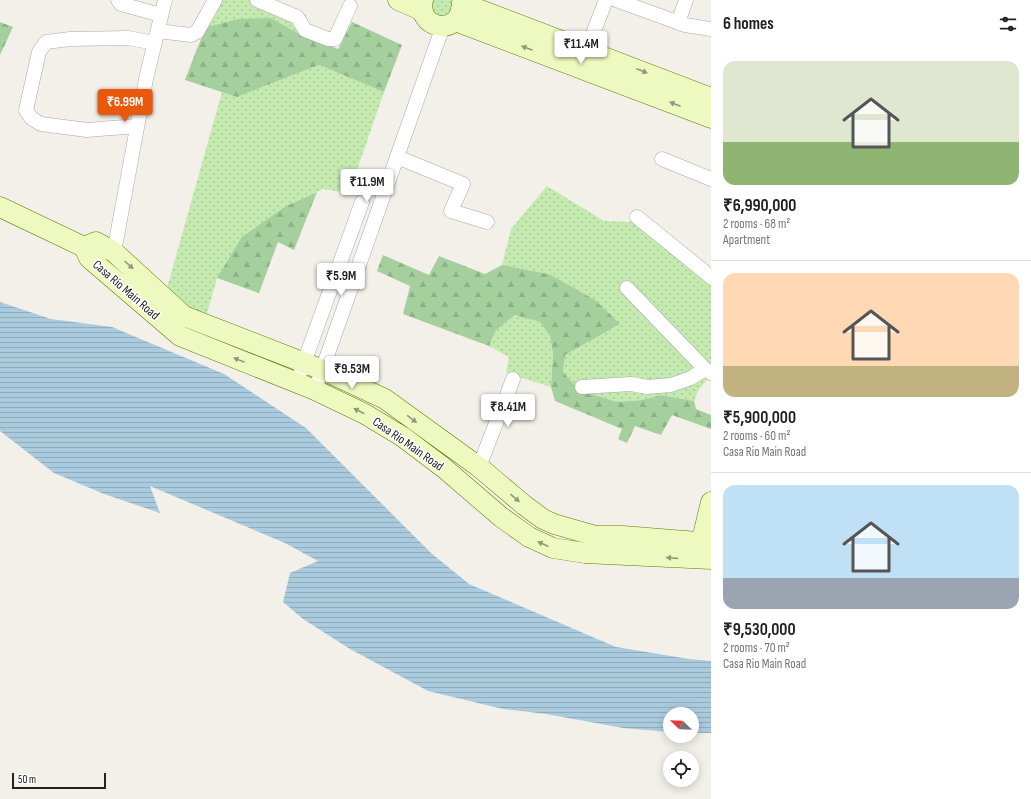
<!DOCTYPE html>
<html lang="en">
<head>
<meta charset="utf-8">
<style>
  :root { --surface:#fff; --page:#f6f6f6; --text:#202124; --muted:#757577; --line:#e0e0e0; --accent:#ea580c }
  body { margin:0; font-family:"Sofia Sans Condensed",sans-serif; background:var(--page); color:var(--text); height:100vh; display:flex; flex-direction:column; font-size:15px; white-space:nowrap }
  * { box-sizing:border-box; margin:0 }
  p { font-size:13px; color:var(--muted) }
  .icon { flex:none; width:22px; height:22px; fill:none; stroke:currentColor; stroke-width:2; stroke-linecap:round; stroke-linejoin:round }
  .map { position:relative; flex:1; overflow:hidden }
  .drawer { display:flex; flex-direction:column; background:var(--surface); width:320px }
  .drawer>* { flex:none }
  .needle { width:26px; rotate:293deg }
  .buttons { position:absolute; left:663px; top:707px; display:grid; gap:8px }
  .buttons a { display:grid; place-items:center; width:36px; height:36px; border-radius:50%; background:var(--surface); box-shadow:0 2px 10px #0003; font-size:20px }
  .scale { position:absolute; left:12px; bottom:10px; width:94px; box-sizing:border-box; padding-left:4px; border:2px solid #222; border-top:0; font-size:11px; line-height:14px; white-space:nowrap; color:#222; -webkit-text-stroke:3px #fff; paint-order:stroke }
  .price { position:absolute; translate:-50% -34px; padding:0 9px; border-radius:4px; background:#fff; color:#222; font-size:13px; line-height:26px; filter:drop-shadow(0 1px 2px #0008) }
  .price::after { content:''; position:absolute; left:50%; top:24px; width:12px; height:9px; margin-left:-6px; background:inherit; clip-path:polygon(0 0,100% 0,50% 100%) }
  .price.selected { background:var(--accent); color:#fff }
  ul { padding:0; list-style:none }
  li { display:grid; align-content:center; gap:8px; height:212px; padding:0 12px }
  li+li { border-top:1px solid var(--line) }
  li span { display:grid; place-items:center; height:124px; border-radius:12px; color:#555 }
  li>.icon { margin-inline-start:auto }
  span .icon { width:72px; height:72px; fill:#fffc; stroke-width:1 }
  li b { font-size:17px }
  h2 { display:flex; justify-content:space-between; align-items:center; height:48px; padding:0 12px; font-size:17px }
  main { display:flex; flex:1; min-height:0 }
  .map>svg:first-child { display:block }
  .grass { fill:url(#grass-dots) }
  .forest { fill:url(#forest-firs) }
  .water { fill:url(#water-rules) }
  .lines { fill:none; stroke-linecap:round; stroke-linejoin:round }
  .street-casing { stroke:#a9a9a9; stroke-width:15 }
  .secondary-casing { stroke:#5d7b06; stroke-width:21 }
  .street { stroke:#fff; stroke-width:14 }
  .secondary { stroke:#eef9bf; stroke-width:20 }
  .oneway { fill:#929878 }
  .labels { text-anchor:middle; dominant-baseline:central; stroke-width:3; stroke-linejoin:round; paint-order:stroke }
  .street-label { font-size:13px; fill:#222; stroke:#fff }
</style>
</head>
<body>
<main>
<div class="map">
<svg width="711" height="799" viewBox="0 0 711 799">
  <defs>
    <pattern id="grass-dots" width="8" height="8" patternUnits="userSpaceOnUse"><rect width="8" height="8" fill="#c4eab0"/><path d="M2 2h.1M6 6h.1" fill="none" stroke="#a8c897" stroke-width="1.8" stroke-linecap="round"/></pattern>
    <pattern id="forest-firs" width="22" height="20" patternUnits="userSpaceOnUse"><rect width="22" height="20" fill="#a5d09e"/><path d="M5 1l3.5 6h-7zM16 11l3.5 6h-7z" fill="#8eb288"/></pattern>
    <pattern id="water-rules" width="6" height="5" patternUnits="userSpaceOnUse"><rect width="6" height="5" fill="#aacbde"/><path d="M0 2.5h6" fill="none" stroke="#92aebe"/></pattern>
  </defs>
  <rect width="100%" height="100%" fill="#f2f0e9"/>
  <!-- grass -->
  <path class="grass" d="M218,0H273L307,15L298,33L271,18L207,27Z
    M432,0H452L453,2L451,13L442,18L432,12Z
    M319,65L384,92L349,193L323,189L286,206L217,278L206,317L192,313L167,288L222,92L237,97Z
    M547,186L604,221L637,222L711,286V381L707,380L699,389L694,401L661,395L642,400L617,402L579,390L563,372L565,355L620,324L549,274L502,265L511,229Z
    M515,315L540,322L550,336L553,354L551,387L506,373L509,357L489,346L496,330Z"/>
  <!-- forest -->
  <path class="forest" d="M271,18L298,33L338,49L352,22L402,45L384,92L319,65L237,97L185,80C192,62 198,44 207,27L239,19Z
    M0,22L13,27L0,55Z
    M317,192L294,250L278,242L259,293L217,278L242,237L286,206Z
    M383,255L429,275L439,256L485,274L502,265L549,274L595,300L620,324L565,355L563,372L579,390L617,402L642,400L661,395L694,401L696,409L711,415V429L672,415L661,435L635,426L627,443L618,439L622,429L555,401L551,387L553,354L550,336L540,322L515,315L496,330L489,346L403,314L410,286L377,271Z"/>
  <!-- water -->
  <path class="water" d="M0,302L51,319L112,327L224,374L306,428L431,553L469,584L616,647L689,659L711,661V733H692V714H670V732L623,728L546,714L503,709L428,691L350,649L303,619L283,602L290,573L318,561L285,543L150,486L160,513L104,494L54,473L0,431Z"/>
  <g class="lines">
    <!-- street casing -->
    <g class="street-casing">
      <path id="street" d="M118,0L121,4L161,15
        M257,0L297,17L305,30L328,39H335L350,6
        M616,0L685,25L711,29
        M678,23L686,0
        M158,31L191,35L197,32L215,0
        M583,59L606,0
        M137,126L87,130L41,124L31,118L26,110L39,52L46,42L70,39L128,38L155,43
        M397,157L463,184L451,211L487,222
        M662,159L711,179
        M637,217L711,277
        M114,252L146,79L165,0
        M627,288L705,369L711,373
        M301,371L362,202
        M319,379L443,26
        M582,387L631,384L647,387L671,385L691,378L705,369
        M479,467L513,379"/>
    </g>
    <!-- secondary casing -->
    <g class="secondary-casing">
      <path id="secondary" d="M398,0L423,11
        M423,0C416,29 457,36 461,9
        M462,3L711,98
        M455,21L711,118
        M0,207L84,247L89,258L180,336L315,390L365,414L403,437L444,468L501,517L529,537L553,548L585,553L711,559
        M84,247L96,242L114,252L184,316L323,370L385,399L479,467L524,505L543,519L554,524L596,536H623L711,543
        M698,556L711,502"/>
    </g>
    <!-- street -->
    <use href="#street" class="street"/>
    <!-- secondary -->
    <use href="#secondary" class="secondary"/>
  </g>
  <!-- one-way arrows -->
  <defs><path id="oneway-solid" d="M-6-.8H1V-3.2L6.5 0L1 3.2V.8H-6Z"/></defs>
  <g class="oneway">
    <use href="#oneway-solid" transform="translate(527 48) rotate(-159)"/>
    <use href="#oneway-solid" transform="translate(642 71) rotate(21)"/>
    <use href="#oneway-solid" transform="translate(675 104) rotate(-159)"/>
    <use href="#oneway-solid" transform="translate(129 265) rotate(42)"/>
    <use href="#oneway-solid" transform="translate(239 360) rotate(-158)"/>
    <use href="#oneway-solid" transform="translate(359 411) rotate(-153)"/>
    <use href="#oneway-solid" transform="translate(412 419) rotate(37)"/>
    <use href="#oneway-solid" transform="translate(515 498) rotate(40)"/>
    <use href="#oneway-solid" transform="translate(543 544) rotate(-155)"/>
    <use href="#oneway-solid" transform="translate(672 558) rotate(-176)"/>
  </g>
  <g class="labels">
    <!-- street labels -->
    <g class="street-label">
      <text transform="translate(126 290) rotate(41)">Casa Rio Main Road</text>
      <text transform="translate(408 444) rotate(35)">Casa Rio Main Road</text>
    </g>
  </g>
</svg>
<div class="buttons">
<a><svg class="needle" viewBox="-14 -14 28 28"><path d="M0-13l5 13h-10z" fill="#e53935"/><path d="M0 13l5-13h-10z" fill="#757577"/></svg></a>
<a><svg class="icon" aria-label="locate" viewBox="0 0 24 24"><circle cx="12" cy="12" r="6"/><path d="M12 2v4M12 18v4M2 12h4M18 12h4"/></svg></a>
</div>
<div class="scale">50 m</div>
<b class="price" style="left:581px;top:65px">₹11.4M</b>
<b class="price selected" style="left:125px;top:123px">₹6.99M</b>
<b class="price" style="left:367px;top:203px">₹11.9M</b>
<b class="price" style="left:341px;top:297px">₹5.9M</b>
<b class="price" style="left:352px;top:390px">₹9.53M</b>
<b class="price" style="left:508px;top:428px">₹8.41M</b>
</div>
<section class="drawer">
<h2>6 homes<svg class="icon" aria-label="filters" viewBox="0 0 24 24"><path d="M4 7h16M4 17h16"/><circle cx="9" cy="7" r="2"/><circle cx="15" cy="17" r="2"/></svg></h2>
<ul>
<li><span style="background:linear-gradient(#dfe7d0 65%,#8fb573 0)"><svg class="icon" aria-label="home" viewBox="0 0 24 24"><path d="M3 11l9-7 9 7M6 9v11h12V9"/></svg></span><div><b>₹6,990,000</b><p>2 rooms · 68 m²</p><p>Apartment</p></div></li>
<li><span style="background:linear-gradient(#ffd9b3 75%,#c2b280 0)"><svg class="icon" aria-label="home" viewBox="0 0 24 24"><path d="M3 11l9-7 9 7M6 9v11h12V9"/></svg></span><div><b>₹5,900,000</b><p>2 rooms · 60 m²</p><p>Casa Rio Main Road</p></div></li>
<li><span style="background:linear-gradient(#bfe0f5 75%,#9aa5b1 0)"><svg class="icon" aria-label="home" viewBox="0 0 24 24"><path d="M3 11l9-7 9 7M6 9v11h12V9"/></svg></span><div><b>₹9,530,000</b><p>2 rooms · 70 m²</p><p>Casa Rio Main Road</p></div></li>
</ul>
</section>
</main>
</body>
</html>
